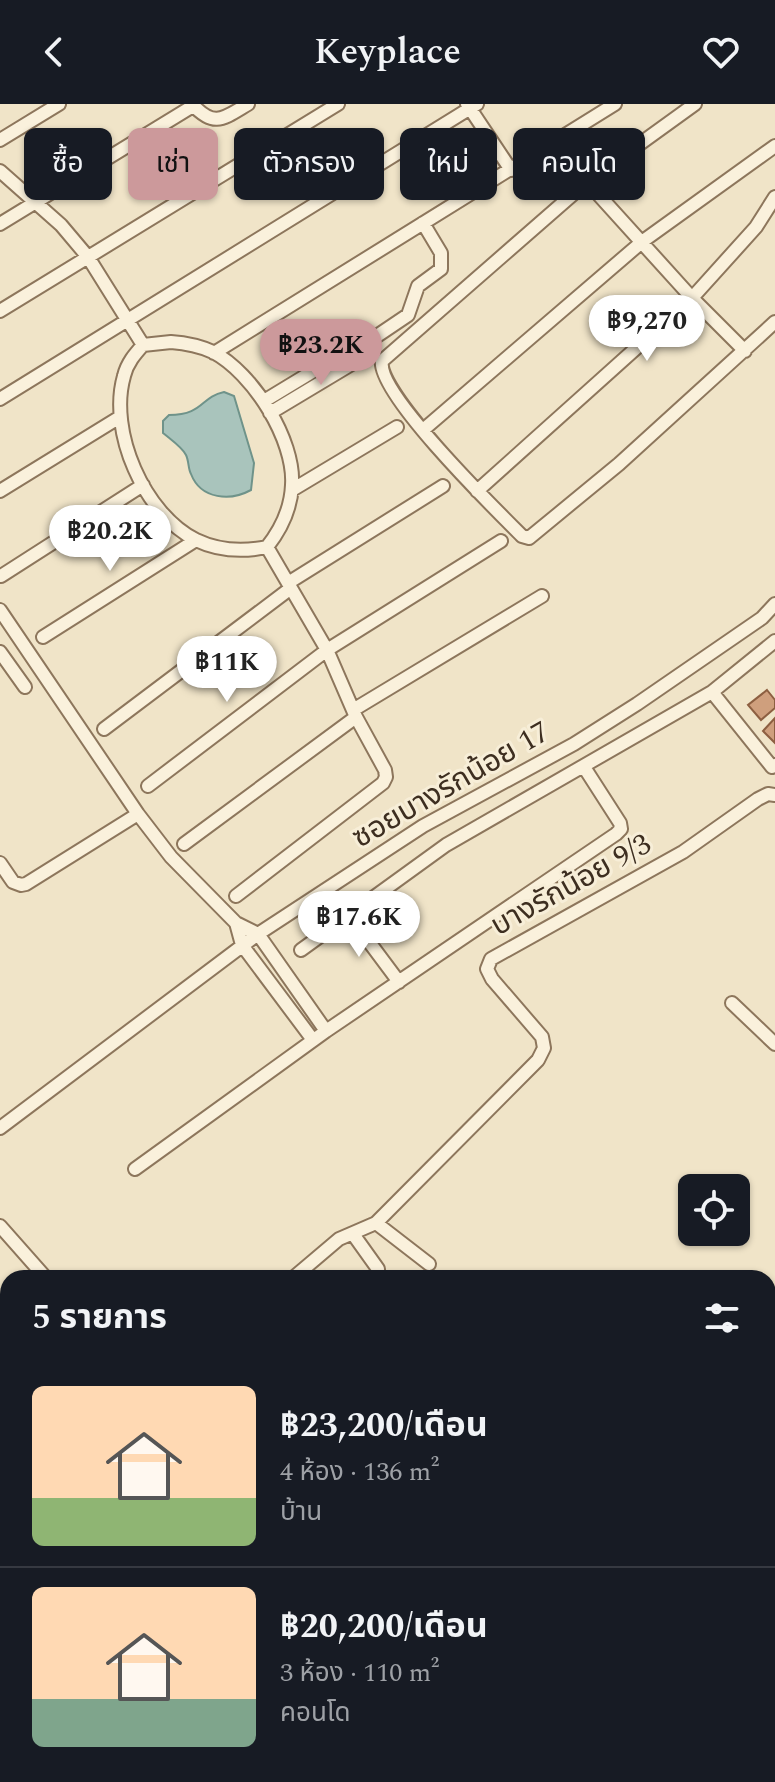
<!DOCTYPE html>
<html lang="th">
<head>
<meta charset="utf-8">
<style>
  :root { --surface:#171b24; --page:#20242c; --text:#f1f3f6; --muted:#9ea1a6; --line:#363941; --accent:#cc999b }
  body { margin:0; font-family:Spectral,"Noto Sans Thai",serif; background:var(--page); color:var(--text); height:100vh; display:flex; flex-direction:column; font-size:30px; white-space:nowrap }
  * { box-sizing:border-box; margin:0 }
  p { font-size:26px; color:var(--muted) }
  .icon { flex:none; width:44px; height:44px; fill:none; stroke:currentColor; stroke-width:2; stroke-linecap:round; stroke-linejoin:round }
  .map { position:relative; flex:1; overflow:hidden }
  .panel { position:absolute; left:0px; top:1166px; width:776px; height:512px; display:flex; flex-direction:column; background:var(--surface); border-radius:24px 24px 0 0; box-shadow:0 2px 6px #0004 }
  .panel>* { flex:none }
  .banner { position:absolute; left:24px; top:24px; width:728px; height:72px; display:flex; gap:16px }
  .fabs { position:absolute; left:678px; top:1070px; display:grid; gap:16px }
  .fabs a { display:grid; place-items:center; width:72px; height:72px; border-radius:12px; background:var(--surface); box-shadow:0 2px 6px #0004; font-size:40px }
  .price { position:absolute; translate:-50% -68px; padding:0 18px; border-radius:28px; background:#fff; color:#222; font-size:26px; line-height:52px; filter:drop-shadow(0 2px 4px #0008) }
  .price::after { content:''; position:absolute; left:50%; top:48px; width:24px; height:18px; margin-left:-12px; background:inherit; clip-path:polygon(0 0,100% 0,50% 100%) }
  .price.on { background:var(--accent); color:#111 }
  ul { padding:0; list-style:none }
  li { display:flex; align-items:center; gap:24px; height:200px; padding:0 32px }
  li+li { border-top:2px solid var(--line) }
  li span { display:grid; place-items:center; flex:none; width:224px; height:160px; border-radius:12px; color:#555 }
  li>.icon { margin-inline-start:auto }
  span .icon { width:96px; height:96px; fill:#fffc; stroke-width:1 }
  li b { font-size:34px }
  h2 { display:flex; justify-content:space-between; align-items:center; height:96px; padding:0 32px; font-size:34px }
  .pill { padding:0 28px; border-radius:12px; background:var(--surface); box-shadow:0 2px 6px #0004; font-size:28px; line-height:72px }
  .pill.on { background:var(--accent); color:#111 }
  header { display:flex; justify-content:space-between; align-items:center; height:104px; padding:0 32px; background:var(--surface); font-size:36px; font-weight:600 }
  .map>svg:first-child { display:block }
  .water { fill:#a9c4bc; stroke:#6f938a; stroke-width:2 }
  .lines { fill:none; stroke-linecap:round; stroke-linejoin:round }
  .river { stroke:#a9c4bc; stroke-width:24 }
  .building { fill:#cf9f7d; stroke:#8d5f41; stroke-width:2 }
  .minor-casing { stroke:#8d765c; stroke-width:16 }
  .path { stroke:#8d765c; stroke-width:2; stroke-dasharray:6 4; stroke-linecap:butt }
  .minor { stroke:#faf1dc; stroke-width:12 }
  .labels { text-anchor:middle; dominant-baseline:central; stroke-width:6; stroke-linejoin:round; paint-order:stroke }
  .street-label { font-size:30px; fill:#3d2e20; stroke:#f7eed8 }
</style>
</head>
<body>
<header><svg class="icon" aria-label="back" viewBox="0 0 24 24"><path d="M15 5l-7 7 7 7"/></svg>Keyplace<svg class="icon" aria-label="heart" viewBox="0 0 24 24"><path d="M12 20l-8-8c-3-5 5-10 8-4 3-6 11-1 8 4z"/></svg></header>
<div class="map">
<svg width="775" height="1678" viewBox="0 0 775 1678">
  <rect width="100%" height="100%" fill="#f0e4c8"/>
  <!-- water -->
  <path class="water" d="M224,288L234,292L254,359L251,386C231,397 201,396 191,370C188,365 189,357 186,351C182,343 170,335 163,329V317L169,311C204,311 200,293 224,288Z"/>
  <g class="lines">
    <!-- river -->
    <path class="river" d="M12,1670L24,1678"/>
  </g>
  <!-- building -->
  <path class="building" d="M767,586L775,596V604L761,616L748,601Z
    M775,614V639L763,627Z"/>
  <g class="lines">
    <!-- minor casing -->
    <g class="minor-casing">
      <path id="minor" d="M192,0C214,24 223,15 248,0
        M467,0L511,66
        M695,0L587,78L382,257C376,288 496,406 522,432L529,434L619,360L775,218
        M0,36L59,0
        M0,67L61,121L88,153L143,241
        M587,78L692,194L745,247
        M0,120L193,2
        M0,207L338,0
        M171,238C185,239 200,242 213,248C253,269 295,336 292,381C291,405 282,424 267,443C243,448 219,447 196,436C144,410 108,327 124,272C127,259 135,250 143,241Z
        M214,249L615,0
        M0,295L477,0
        M264,297L348,246L365,240L408,211L418,182L441,165V149L423,119
        M270,309L355,258L365,240
        M423,326L643,137L775,42
        M292,386L397,323
        M0,387L120,313
        M477,387L692,194L756,123L775,93
        M1,472L143,381
        M288,479L443,382
        M0,506L138,710L171,753L236,819L258,830L326,927
        M43,533L196,436
        M0,548L25,583
        M712,588L772,663L775,661
        M353,606L542,492
        M104,625L291,484
        M148,682L327,546L501,437
        M184,740L356,613
        M0,759L13,778L21,781L26,780L138,710
        M236,792L383,679L386,673L385,666L356,613L327,546L267,443
        M349,811L399,878
        M236,819L242,841L313,936
        M301,846L446,741L712,588L775,537
        M732,899L775,940
        M0,1024L258,830L423,722L574,640L637,600L762,514L775,500
        M135,1065L326,927L616,730L621,725L620,719L584,663
        M376,1119L429,1160
        M0,1122L46,1174
        M353,1130L378,1165
        M293,1174L339,1135L376,1119L538,956L544,944L542,933L492,875L487,865L491,855L683,748L758,695L768,690L775,691
        M768,1323L775,1313
        M0,1464L8,1455
        M466,1670L478,1678
        M586,1670L597,1678
        M296,1678L301,1670
        M502,1678L510,1670
        M541,1678L549,1670"/>
    </g>
    <!-- path -->
    <path class="path" d="M197,1678L198,1670"/>
    <!-- minor -->
    <use href="#minor" class="minor"/>
  </g>
  <g class="labels">
    <!-- street labels -->
    <g class="street-label">
      <text transform="translate(451 681) rotate(-30)">ซอยบางรักน้อย 17</text>
      <text transform="translate(571 781) rotate(-29)">บางรักน้อย 9/3</text>
    </g>
  </g>
</svg>
<div class="fabs">
<a><svg class="icon" aria-label="locate" viewBox="0 0 24 24"><circle cx="12" cy="12" r="6"/><path d="M12 2v4M12 18v4M2 12h4M18 12h4"/></svg></a>
</div>
<b class="price" style="left:647px;top:259px">฿9,270</b>
<b class="price on" style="left:321px;top:283px">฿23.2K</b>
<b class="price" style="left:110px;top:469px">฿20.2K</b>
<b class="price" style="left:227px;top:600px">฿11K</b>
<b class="price" style="left:359px;top:855px">฿17.6K</b>
<div class="banner">
<a class="pill">ซื้อ</a>
<a class="pill on">เช่า</a>
<a class="pill">ตัวกรอง</a>
<a class="pill">ใหม่</a>
<a class="pill">คอนโด</a>
</div>
<section class="panel">
<h2>5 รายการ<svg class="icon" aria-label="filters" viewBox="0 0 24 24"><path d="M4 7h16M4 17h16"/><circle cx="9" cy="7" r="2"/><circle cx="15" cy="17" r="2"/></svg></h2>
<ul>
<li><span style="background:linear-gradient(#ffd9b3 70%,#8fb573 0)"><svg class="icon" aria-label="home" viewBox="0 0 24 24"><path d="M3 11l9-7 9 7M6 9v11h12V9"/></svg></span><div><b>฿23,200/เดือน</b><p>4 ห้อง · 136 m²</p><p>บ้าน</p></div></li>
<li><span style="background:linear-gradient(#ffd9b3 70%,#7fa58c 0)"><svg class="icon" aria-label="home" viewBox="0 0 24 24"><path d="M3 11l9-7 9 7M6 9v11h12V9"/></svg></span><div><b>฿20,200/เดือน</b><p>3 ห้อง · 110 m²</p><p>คอนโด</p></div></li>
</ul>
</section>
</div>
</body>
</html>
